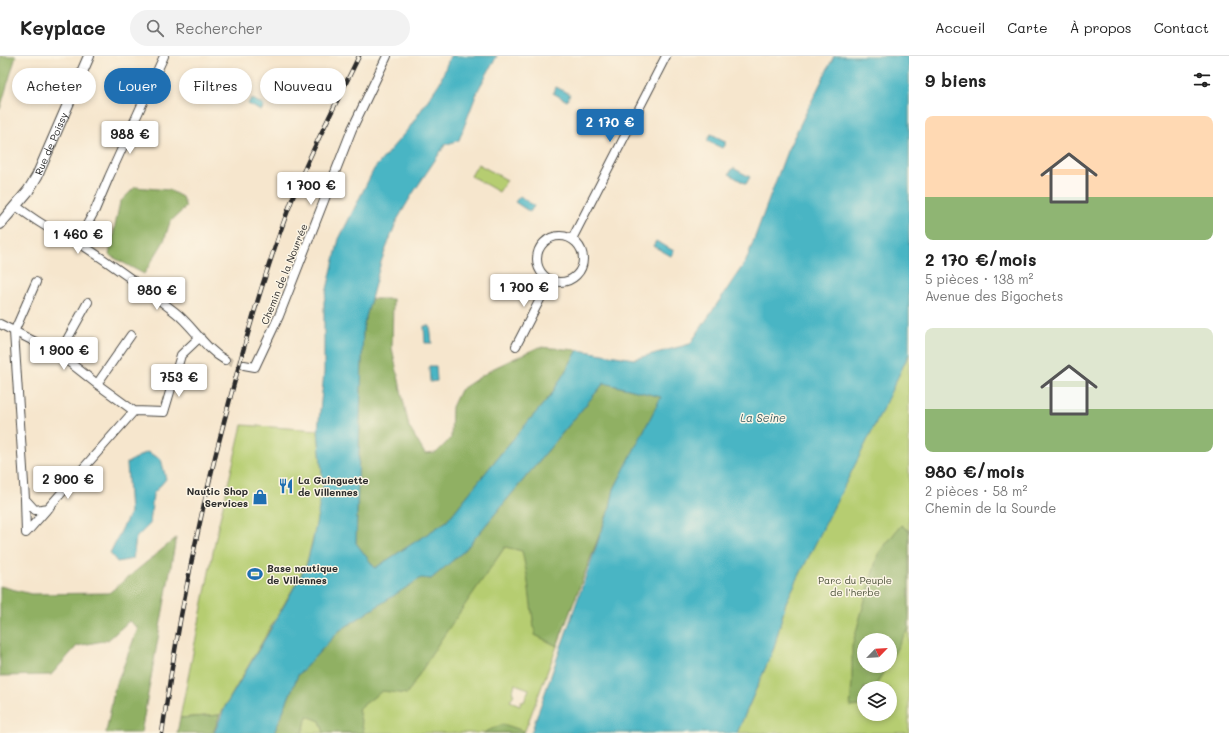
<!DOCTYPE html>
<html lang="fr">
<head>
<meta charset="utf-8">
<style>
  :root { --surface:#fff; --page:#f2f2f2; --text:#222; --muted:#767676; --line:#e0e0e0; --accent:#1f6fb2 }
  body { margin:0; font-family:Mali,sans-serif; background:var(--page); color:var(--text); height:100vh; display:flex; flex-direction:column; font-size:15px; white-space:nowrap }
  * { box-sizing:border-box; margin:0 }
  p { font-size:13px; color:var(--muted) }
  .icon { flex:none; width:22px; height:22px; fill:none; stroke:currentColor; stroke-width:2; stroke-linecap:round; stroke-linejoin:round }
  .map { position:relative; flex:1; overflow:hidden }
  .side { display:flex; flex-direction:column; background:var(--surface); width:320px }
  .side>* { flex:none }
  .hud { position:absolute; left:12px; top:12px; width:380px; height:36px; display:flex; gap:8px }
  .needle { width:26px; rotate:65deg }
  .buttons { position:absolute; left:857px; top:577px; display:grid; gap:8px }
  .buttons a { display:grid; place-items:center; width:40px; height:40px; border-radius:50%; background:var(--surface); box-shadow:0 2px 6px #0003; font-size:20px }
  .price { position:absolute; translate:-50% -34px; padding:0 9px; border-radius:4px; background:#fff; color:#222; font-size:13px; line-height:26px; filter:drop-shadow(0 1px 2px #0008) }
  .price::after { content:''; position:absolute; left:50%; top:24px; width:12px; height:9px; margin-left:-6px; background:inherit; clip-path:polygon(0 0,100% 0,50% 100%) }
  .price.current { background:var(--accent); color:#fff }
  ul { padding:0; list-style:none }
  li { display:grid; align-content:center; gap:8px; height:212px; padding:0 16px }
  li span { display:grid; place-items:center; height:124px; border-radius:8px; color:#555 }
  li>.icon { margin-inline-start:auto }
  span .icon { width:72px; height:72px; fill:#fffc; stroke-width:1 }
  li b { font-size:17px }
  h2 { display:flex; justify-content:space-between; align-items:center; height:48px; padding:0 16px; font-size:17px }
  .chip { padding:0 14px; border-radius:18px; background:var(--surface); box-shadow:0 2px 6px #0003; font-size:14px; line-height:36px }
  .chip.current { background:var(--accent); color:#fff }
  header { display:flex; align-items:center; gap:24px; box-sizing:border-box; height:56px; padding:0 20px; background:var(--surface); border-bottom:1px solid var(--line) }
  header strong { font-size:19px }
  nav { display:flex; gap:22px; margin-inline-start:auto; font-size:14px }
  .search { width:280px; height:36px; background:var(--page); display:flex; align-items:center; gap:10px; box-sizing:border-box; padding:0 14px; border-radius:22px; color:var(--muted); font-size:15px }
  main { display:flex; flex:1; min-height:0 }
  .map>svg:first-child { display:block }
  .green { fill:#b6cd71; stroke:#707c4e; fill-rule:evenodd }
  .forest { fill:#90b063; stroke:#5e6e47 }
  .water { fill:#48b5c4; stroke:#3a7078 }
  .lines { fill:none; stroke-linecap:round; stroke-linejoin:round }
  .minor-tunnel { stroke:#cdc1ad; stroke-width:8; stroke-dasharray:8 4; stroke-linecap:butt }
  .minor-casing { stroke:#494743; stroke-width:10 }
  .tertiary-casing { stroke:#494743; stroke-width:12 }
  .minor { stroke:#fff; stroke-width:8 }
  .tertiary { stroke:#fff; stroke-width:10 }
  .rail-casing { stroke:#2b2b2b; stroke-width:4.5 }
  .rail { stroke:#fcf5e5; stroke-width:3; stroke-dasharray:9; stroke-linecap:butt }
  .labels { text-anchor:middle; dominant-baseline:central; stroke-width:3; stroke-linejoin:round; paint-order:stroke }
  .street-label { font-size:10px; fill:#2b2b2b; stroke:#fcf5e5 }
  .poi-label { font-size:10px; font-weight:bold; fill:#2b2b2b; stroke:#fcf5e5; text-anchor:start }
  .park-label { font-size:10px; fill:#4e543c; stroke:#fcf5e5 }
  .water-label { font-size:11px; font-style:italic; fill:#355b61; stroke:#fcf5e5 }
</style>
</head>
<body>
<header>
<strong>Keyplace</strong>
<div class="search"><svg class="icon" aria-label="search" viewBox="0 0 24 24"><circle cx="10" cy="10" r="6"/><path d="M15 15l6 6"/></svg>Rechercher</div>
<nav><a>Accueil</a><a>Carte</a><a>À propos</a><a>Contact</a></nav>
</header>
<main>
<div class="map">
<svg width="909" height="677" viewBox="0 0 909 677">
  <rect width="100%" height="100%" fill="#fcf5e5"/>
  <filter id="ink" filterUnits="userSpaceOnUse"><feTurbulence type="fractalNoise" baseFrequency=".025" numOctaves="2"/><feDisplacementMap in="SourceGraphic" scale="8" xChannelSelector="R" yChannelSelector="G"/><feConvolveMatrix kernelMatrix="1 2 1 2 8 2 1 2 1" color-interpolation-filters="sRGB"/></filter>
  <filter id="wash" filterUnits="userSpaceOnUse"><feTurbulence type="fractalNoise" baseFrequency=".012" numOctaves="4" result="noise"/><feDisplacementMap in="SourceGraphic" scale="16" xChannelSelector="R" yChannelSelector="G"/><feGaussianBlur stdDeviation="0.9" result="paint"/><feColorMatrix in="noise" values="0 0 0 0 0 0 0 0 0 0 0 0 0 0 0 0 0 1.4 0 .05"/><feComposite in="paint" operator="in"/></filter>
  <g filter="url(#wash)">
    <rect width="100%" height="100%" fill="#f6e6cd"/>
    <!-- green -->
    <path class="green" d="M478,108L507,124L499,136L471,120Z
      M909,298V677H737L774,592L786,546ZM864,584H890V610H864ZM864,632H890V658H864Z
      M242,369L318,374L324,439L306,510L220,659L180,662L218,471Z
      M527,420L614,433L610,451L524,677H274L465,494ZM515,628L529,633L524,646L521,645L520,649L510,645L514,638L512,637Z"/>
    <!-- forest -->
    <path class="forest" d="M0,0H16L0,53Z
      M135,131L169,134L182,141L186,151L170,166L164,185L144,218L109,199L120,146Z
      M371,243H393L392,292L409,371L425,398L436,397L451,382L452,351L460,334L494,312L539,291L578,294L551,339L502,396L447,465L375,512L356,487L363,272Z
      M604,327L661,341L614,433L610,451L557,590L535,579L527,519L522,495L505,491L440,585L407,638L382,635L358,653L364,677H324L320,665L307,660L303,677H274L298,619L339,575L421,521L431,523L465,494Z
      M901,469L909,475V573L903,581L890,605V584H864V610H887L874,632H864V645L860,650L850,651L852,626V590L878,498Z
      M176,482L141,677H106L114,635L138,572L129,565L108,584L77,590L51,619L0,620V530L31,538L109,537Z
      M220,659L213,677H177L180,662Z
      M503,668L524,675V677H483Z"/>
    <!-- water -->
    <path class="water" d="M450,0H497L478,34L459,84L445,89L413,137L397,164L381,206L363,272L356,487L375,512L447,465L502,396L551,339L578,294L634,303L690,288L746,205L787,95L834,0H909V298L866,387L786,546L774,592L737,677H531L610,451L614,433L661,341L604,327L465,494L431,523L421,522L339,575L298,619L274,677H214L226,649L275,566L306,510L313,484L323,429L318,374L324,317V246L339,183L374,113L409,72L440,26Z
      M556,31L570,38L567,45L553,37Z
      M251,42L264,49L261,55L248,48Z
      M711,78L725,85V90L722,92L707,85Z
      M733,112L750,121L746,128L729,118Z
      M520,140L534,150L530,156L515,146Z
      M656,185L674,195L671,200L653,190Z
      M424,270H430L432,287H425Z
      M429,310H436L437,325L430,326Z
      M147,396L161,403L166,423L153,438L150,468L136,482L133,503L117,506L110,497L130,457L127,407Z"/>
  </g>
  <g filter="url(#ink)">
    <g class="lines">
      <!-- minor-tunnel -->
      <path class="minor-tunnel" d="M225,304L244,309"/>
      <!-- minor casing -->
      <g class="minor-casing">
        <path id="minor" d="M16,150C28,159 41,168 54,175C61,179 69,181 76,185C110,207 143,231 175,256C193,270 205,293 225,304
          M537 203a23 23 0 1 1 46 0a23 23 0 1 1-46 0Z
          M572,183L666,0
          M75,185L83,176L95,154L109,121L164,0
          M36,226L14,276L25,443L35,454L49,452
          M0,268L59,298L97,328L134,355
          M516,290L550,224
          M59,298L88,246
          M244,309L255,311L279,260L352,73L387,0
          M97,328L131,279
          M134,355L164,356L181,299L200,281
          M25,443L26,477L134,355"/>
      </g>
      <!-- tertiary casing -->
      <g class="tertiary-casing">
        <g id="tertiary">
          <path id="s1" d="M0,168L28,135L37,120L89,0"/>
        </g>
      </g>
      <!-- minor -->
      <use href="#minor" class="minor"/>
      <!-- tertiary -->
      <use href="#tertiary" class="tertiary"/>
      <!-- rail casing -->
      <g class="rail-casing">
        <path id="rail" d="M162,677C178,563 201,450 231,339C250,267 271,195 299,126C317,83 339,42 359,0"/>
      </g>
      <!-- rail -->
      <use href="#rail" class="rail"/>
    </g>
  </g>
  <!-- icons -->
  <defs>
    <g id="restaurant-bare" transform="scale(1.2)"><path d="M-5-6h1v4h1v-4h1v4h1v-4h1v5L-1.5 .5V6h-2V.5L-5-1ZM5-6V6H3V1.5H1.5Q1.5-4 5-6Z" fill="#1f6fb2" stroke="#fcf5e5" stroke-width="2.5" paint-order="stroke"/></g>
    <g id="shop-bare" transform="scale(1.2)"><path d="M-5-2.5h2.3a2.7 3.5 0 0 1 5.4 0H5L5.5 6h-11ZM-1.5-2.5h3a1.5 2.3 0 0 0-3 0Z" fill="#1f6fb2" stroke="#fcf5e5" stroke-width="2.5" paint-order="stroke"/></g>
    <g id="stadium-bare" transform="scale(1.2)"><path d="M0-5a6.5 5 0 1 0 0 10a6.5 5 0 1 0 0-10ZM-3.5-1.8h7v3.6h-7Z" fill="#1f6fb2" stroke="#fcf5e5" stroke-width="2.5" paint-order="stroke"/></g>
  </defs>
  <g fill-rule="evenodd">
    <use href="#restaurant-bare" x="286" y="430"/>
    <use href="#shop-bare" x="260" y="441"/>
    <use href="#stadium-bare" x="255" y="518"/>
  </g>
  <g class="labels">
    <!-- street labels -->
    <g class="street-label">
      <text stroke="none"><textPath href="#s1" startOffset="96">Rue de Poissy</textPath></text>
      <text transform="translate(284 218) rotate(-68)">Chemin de la Nourrée</text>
    </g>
    <!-- poi labels -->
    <g class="poi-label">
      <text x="298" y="424">La Guinguette<tspan x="298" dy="12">de Villennes</tspan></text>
      <text x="248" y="435" text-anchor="end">Nautic Shop<tspan x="248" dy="12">Services</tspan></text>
      <text x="267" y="512">Base nautique<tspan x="267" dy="12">de Villennes</tspan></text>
    </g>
    <!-- park labels -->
    <g class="park-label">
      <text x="855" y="524">Parc du Peuple<tspan x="855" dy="12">de l'herbe</tspan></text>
    </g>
    <!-- water labels -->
    <g class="water-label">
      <text x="763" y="361">La Seine</text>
    </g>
  </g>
</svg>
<div class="buttons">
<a><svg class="needle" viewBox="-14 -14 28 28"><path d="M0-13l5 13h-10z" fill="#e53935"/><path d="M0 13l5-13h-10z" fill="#767676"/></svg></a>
<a><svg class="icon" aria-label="layers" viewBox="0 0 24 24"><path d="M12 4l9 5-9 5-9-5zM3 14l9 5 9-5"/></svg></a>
</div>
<b class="price current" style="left:610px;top:87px">2 170 €</b>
<b class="price" style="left:130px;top:99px">988 €</b>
<b class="price" style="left:311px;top:150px">1 700 €</b>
<b class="price" style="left:78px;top:199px">1 460 €</b>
<b class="price" style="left:524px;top:252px">1 700 €</b>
<b class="price" style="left:157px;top:255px">980 €</b>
<b class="price" style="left:64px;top:315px">1 900 €</b>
<b class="price" style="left:179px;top:342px">753 €</b>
<b class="price" style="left:68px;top:444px">2 900 €</b>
<div class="hud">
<a class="chip">Acheter</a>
<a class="chip current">Louer</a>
<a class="chip">Filtres</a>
<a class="chip">Nouveau</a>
</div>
</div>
<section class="side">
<h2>9 biens<svg class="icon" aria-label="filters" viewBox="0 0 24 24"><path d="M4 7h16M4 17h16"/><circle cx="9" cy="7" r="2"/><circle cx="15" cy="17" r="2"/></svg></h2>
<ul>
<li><span style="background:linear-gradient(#ffd9b3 65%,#8fb573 0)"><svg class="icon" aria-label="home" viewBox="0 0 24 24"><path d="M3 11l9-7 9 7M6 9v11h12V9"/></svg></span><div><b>2 170 €/mois</b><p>5 pièces · 138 m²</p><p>Avenue des Bigochets</p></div></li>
<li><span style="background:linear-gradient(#dfe7d0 65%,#8fb573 0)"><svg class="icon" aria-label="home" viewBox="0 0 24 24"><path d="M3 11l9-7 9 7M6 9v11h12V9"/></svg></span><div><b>980 €/mois</b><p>2 pièces · 58 m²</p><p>Chemin de la Sourde</p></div></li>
</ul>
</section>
</main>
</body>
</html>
